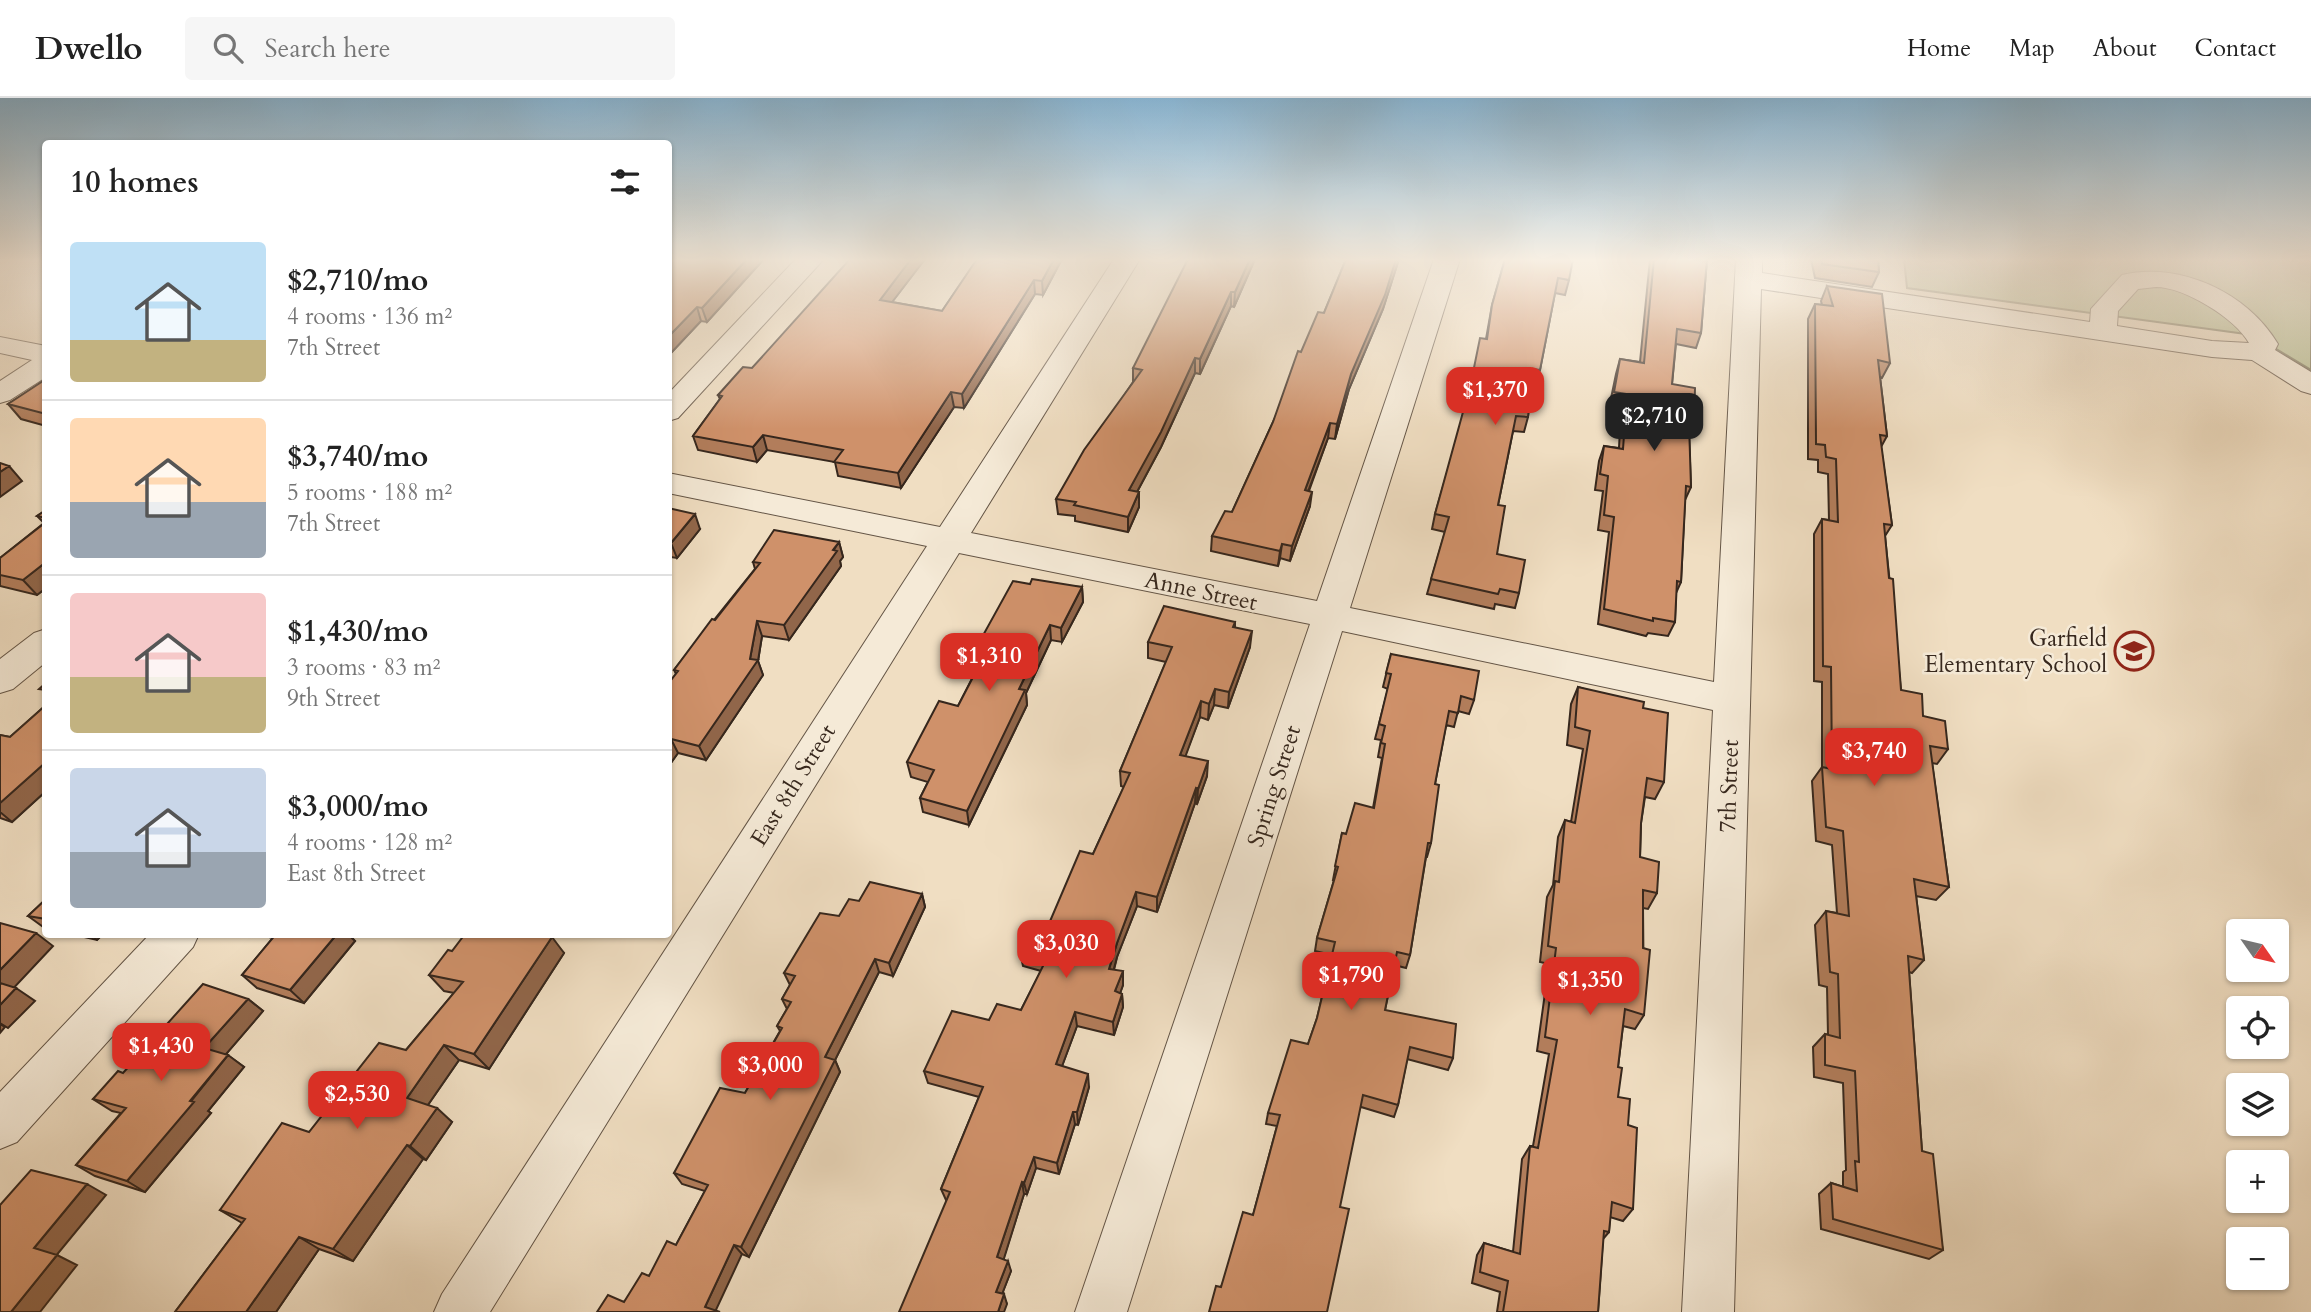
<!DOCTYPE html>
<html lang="en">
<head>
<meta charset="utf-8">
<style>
  :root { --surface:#fff; --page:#f6f6f6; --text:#222; --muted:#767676; --line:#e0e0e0; --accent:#d93025 }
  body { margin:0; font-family:Cardo,serif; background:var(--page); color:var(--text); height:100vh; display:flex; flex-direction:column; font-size:26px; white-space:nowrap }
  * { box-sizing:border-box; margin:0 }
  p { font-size:23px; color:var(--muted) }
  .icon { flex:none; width:38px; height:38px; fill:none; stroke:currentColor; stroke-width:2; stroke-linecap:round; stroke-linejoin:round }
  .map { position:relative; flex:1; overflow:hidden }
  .sheet { position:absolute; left:42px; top:42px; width:630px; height:798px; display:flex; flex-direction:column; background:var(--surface); border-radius:7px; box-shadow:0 2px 5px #0004 }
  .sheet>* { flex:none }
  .needle { width:46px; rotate:124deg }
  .fabs { position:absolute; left:2226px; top:821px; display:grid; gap:14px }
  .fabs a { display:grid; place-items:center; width:63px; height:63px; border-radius:7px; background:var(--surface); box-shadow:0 2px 5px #0004; font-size:35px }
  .price { position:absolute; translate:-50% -60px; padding:0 16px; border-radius:14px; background:var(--accent); color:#fff; font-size:23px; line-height:46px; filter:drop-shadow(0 2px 4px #0008) }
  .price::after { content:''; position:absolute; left:50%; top:42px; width:21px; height:16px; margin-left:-10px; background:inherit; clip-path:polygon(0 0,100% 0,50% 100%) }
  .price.current { background:#222; color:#fff }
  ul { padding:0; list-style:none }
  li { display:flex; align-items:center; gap:21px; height:175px; padding:0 28px }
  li+li { border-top:2px solid var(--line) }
  li span { display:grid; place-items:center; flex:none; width:196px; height:140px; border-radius:7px; color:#555 }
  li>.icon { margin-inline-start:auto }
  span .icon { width:84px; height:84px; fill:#fffc; stroke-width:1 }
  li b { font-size:30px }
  h2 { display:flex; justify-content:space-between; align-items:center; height:84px; padding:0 28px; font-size:30px }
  header { display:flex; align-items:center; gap:42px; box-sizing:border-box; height:98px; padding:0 35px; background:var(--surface); border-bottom:2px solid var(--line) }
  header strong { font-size:33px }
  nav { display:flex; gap:38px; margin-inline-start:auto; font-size:24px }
  .search { width:490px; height:63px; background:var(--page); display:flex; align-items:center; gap:18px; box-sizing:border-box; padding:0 24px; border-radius:7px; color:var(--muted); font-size:26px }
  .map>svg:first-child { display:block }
  .green { fill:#b9c194; stroke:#787458; stroke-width:2 }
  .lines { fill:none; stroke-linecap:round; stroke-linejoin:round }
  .minor-casing { stroke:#645546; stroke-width:2 }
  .minor { fill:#f5ead7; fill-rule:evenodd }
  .wall { fill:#b27d5b; stroke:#36271d; stroke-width:2 }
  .shaded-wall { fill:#91664a; stroke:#36271d; stroke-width:2 }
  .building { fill:#cf916a; stroke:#36271d; stroke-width:2 }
  .labels { text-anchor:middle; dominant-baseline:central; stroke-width:5; stroke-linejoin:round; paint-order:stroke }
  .street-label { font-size:23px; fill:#36271d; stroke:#f5ead7 }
  .poi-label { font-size:23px; fill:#36271d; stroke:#f5ead7; text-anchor:end }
</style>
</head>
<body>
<header>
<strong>Dwello</strong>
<div class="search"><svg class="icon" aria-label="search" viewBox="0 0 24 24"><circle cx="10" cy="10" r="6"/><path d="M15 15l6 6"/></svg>Search here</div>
<nav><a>Home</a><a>Map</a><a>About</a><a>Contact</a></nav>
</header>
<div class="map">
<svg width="2311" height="1214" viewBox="0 0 2311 1214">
  <rect width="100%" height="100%" fill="#f0dec2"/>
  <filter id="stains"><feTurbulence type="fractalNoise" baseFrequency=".00286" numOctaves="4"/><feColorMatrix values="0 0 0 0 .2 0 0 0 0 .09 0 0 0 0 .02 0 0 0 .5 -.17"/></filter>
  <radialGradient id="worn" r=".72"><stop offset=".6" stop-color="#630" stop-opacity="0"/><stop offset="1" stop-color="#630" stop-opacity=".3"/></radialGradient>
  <!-- green -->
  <path class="green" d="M1904,161H2311V272L2253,237L1907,190Z"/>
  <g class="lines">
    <!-- minor casing -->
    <g class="minor-casing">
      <path id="minor" d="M796,161H824L678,320L668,323V296Z
        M1114,161H1140L971,435L1317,503L1434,161H1460L1350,510L1714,584L1736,161H1762V175L2090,224L2091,211L2122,177C2180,163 2248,195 2278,246L2275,252L2311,274V296L2301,293L2252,262L2212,259L1761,191L1734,1214H1682L1713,612L1342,533L1127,1214H1075L1310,526L959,455L490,1214H434L442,1196L927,448L668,395V375L940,429ZM2156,189C2184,189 2235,220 2249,245L2212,243L2117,228L2118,213L2138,191Z
        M0,239L46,248V279L10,302L0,305V283L32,262L0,255Z
        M46,531V564L13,591L0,595V561L34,535Z
        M150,836H199L193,849L17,1044L0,1051V994Z"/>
    </g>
    <!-- minor -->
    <use href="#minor" class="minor"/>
  </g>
  <!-- wall -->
  <path class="wall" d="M668,161H764L707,224L701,223L671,255H668Z
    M925,161L892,204L942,213L977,162L975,161H1062L1043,197L1035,196L964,310L954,309L901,390L838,378L835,364L767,352L757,364L698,352L693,338L720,301L718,297L752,270Z
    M1255,161L1234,209L1231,208L1200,276L1195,275L1161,349L1137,394H1139V409L1128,434L1075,423V418L1058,416L1056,401L1133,284V270Z
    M1345,161H1399L1383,211L1349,291L1335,341L1328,340L1309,393L1310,408L1290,463L1280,460L1278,468L1211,453L1212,438L1232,414L1273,324L1324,215L1345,164Z
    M1505,161L1569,182L1565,197L1555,195L1540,272L1536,287L1531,286L1528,319L1524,334L1513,333L1498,407L1497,456L1519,495L1515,510L1495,506L1494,511L1427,496L1445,434L1432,431L1435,416L1486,241L1492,207Z
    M1650,161H1707L1701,235L1696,250L1676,246L1672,286L1694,325L1689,336L1691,389L1685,402L1681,484L1676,495L1675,524L1668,538L1648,535L1646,538L1598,526L1609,434L1598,432L1603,393L1595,392L1599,363L1604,348L1619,350L1621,311L1609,310L1616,276L1620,261L1640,264Z
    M1811,161H1878L1879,174L1872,189L1815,180Z
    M1827,188L1890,265L1882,280L1880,279L1887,338L1881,349L1892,427L1885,438L1901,592L1923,618L1948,651L1937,666L1932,665L1949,789L1936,802L1916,798L1924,862L1912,875L1909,874L1922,1053L1943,1152L1929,1161L1821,1131L1819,1096L1831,1085L1843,1089V1074L1846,1072L1843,985L1814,979L1813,949L1825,936L1828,937L1827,889L1819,887L1815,827L1826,813L1837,815L1832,747L1816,743L1812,683L1822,669V584L1814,583V436L1822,421L1829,422L1828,376L1818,374V362L1808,361V221L1815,206L1822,207L1821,203Z
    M46,283V328L21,321L8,306Z
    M668,410L700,431L677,460L671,459L668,462Z
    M46,412V490L37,497L0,488V460L44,425L37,418Z
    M839,444L843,459L840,463L841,468L789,542L762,538L758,563L763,577L706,662L678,655L668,669V586L676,576L674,572L755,471L753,464Z
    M1030,486L1082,489L1083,504L1062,544L1051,542L1026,595L1027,607L969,727L923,714L920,700L928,684L911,679L907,664L958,608L980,565L978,555L982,547L981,541Z
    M1235,524V529L1250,549L1228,610L1214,607L1208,622L1200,619L1185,658L1207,678L1197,706L1195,705L1157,814L1137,808L1117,859L1114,872L1123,887L1120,895L1122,896L1123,909L1114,937L1077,928L1062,968L1089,989L1078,1027L1075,1026L1059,1076L1036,1070L1027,1096H1024L1003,1162L1011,1173L1002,1196L1007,1206L946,1102L941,1091L979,999L928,985L924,973L989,922L1021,912L1041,873L1023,868L1020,854L1048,828L1093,756L1124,689L1121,688L1120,673L1166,564L1148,560V544Z
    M1391,556L1474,602L1469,616L1458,613L1454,629L1446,627L1435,686L1431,745L1427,759H1426L1410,857L1406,870L1394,867L1385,912L1453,960L1448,972L1407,961L1398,1007L1394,1019L1361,1009L1221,1189L1253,1117L1277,1028L1266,1026L1268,1015L1308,946L1317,920L1332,857L1315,853L1317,840L1334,782H1333L1342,735L1346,736L1373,710L1382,660L1378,659L1381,642L1375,641L1388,591L1383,589Z
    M1578,589L1643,610L1664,684L1655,701L1645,699L1641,725L1640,759L1657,795L1648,811L1643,810L1644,917L1635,931L1623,928L1618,969V999L1628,1027L1633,1111L1623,1123L1610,1119L1609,1134L1603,1141L1598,1214H1497L1500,1194L1472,1185L1477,1157L1484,1145L1513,1154L1522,1061L1530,1048H1533L1549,956L1537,953L1549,866L1540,864L1547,799L1553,787L1558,739L1565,722L1571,724L1583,651L1567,647L1571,606Z
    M46,607V693L12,724L0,720V637L10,639Z
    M922,796L925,809L893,878L879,874L835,962L840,974L749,1159L742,1156L624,1204L649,1178L676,1147L705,1093L682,1086L674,1075L745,995L780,933L777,928L787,911L782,901L790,887L784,875L839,818L859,803Z
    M46,801V831L28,818Z
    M71,836H103L97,842Z
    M266,836H353L351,839L355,843L304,905L257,890L242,877L273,840L269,839Z
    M547,838L564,855L489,971L459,962L428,1007L452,1024L426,1062L423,1061L353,1163L319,1151L276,1214H175L242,1125L220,1112L309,1034L406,952L454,895L444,893L429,877L452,853Z
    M248,901L263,913L226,956L244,969L208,1013L211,1015L145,1094L95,1078L76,1067L121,1015L112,1013L93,1001L123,975Z"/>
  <!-- shaded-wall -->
  <path class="shaded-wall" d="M747,161H764L707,224L702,210Z
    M911,161H925L883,216L880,202Z
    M1054,161H1062L1043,197L1042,183Z
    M1250,161H1255L1234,209L1235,194Z
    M1396,161H1399L1383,211L1349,291L1335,341L1337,326L1351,276Z
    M1034,182L1035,196L964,310L962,296Z
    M1231,194V208L1200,276V261Z
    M697,209L701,223L671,255L668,247V239Z
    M1195,260V275L1161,349L1130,407L1129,392Z
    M951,294L954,309L901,390L898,375Z
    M1330,325L1328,340L1303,407L1305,392Z
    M763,337L767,352L757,364L753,349Z
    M9,368L22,383L0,399V374Z
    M1139,394V409L1128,434V419Z
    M1312,394L1310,408L1290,463L1292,448Z
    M695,416L700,431L677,460L671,445Z
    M839,444L843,459L840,463L841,468L789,542L784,527Z
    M1282,446L1280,460L1278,468L1280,453Z
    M46,464V490L37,497L23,482Z
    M1082,489L1083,504L1062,544L1061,530Z
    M757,523L762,538L758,563L763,577L706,662L699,648L750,561Z
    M1050,527L1051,542L1026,595L1027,607L969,727L967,713L1019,591Z
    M1252,533L1250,549L1228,610L1229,594Z
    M1215,591L1214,607L1208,622L1209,606Z
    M1201,603L1200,619L1180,673V657Z
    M671,641L678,655L668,669V645Z
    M1208,663L1207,678L1197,706L1198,691Z
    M46,664V693L12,724L0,714V705Z
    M1196,690L1195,705L1157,814V799Z
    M1136,794L1137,808L1117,859L1110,885L1109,871L1117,845Z
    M922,796L925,809L893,878L889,865Z
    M36,835L53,848L9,895L0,889V872Z
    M90,836H103L97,842Z
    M337,836H353L351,839L355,843L304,905L290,892Z
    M552,839L564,855L489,971L474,956Z
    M875,861L879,874L835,962L840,974L749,1159L741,1149L825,959Z
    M1123,873V887L1116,907L1115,893Z
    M16,890L35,903L8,930L0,925V907Z
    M1122,896L1123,909L1114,937L1113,924Z
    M248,901L263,913L221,962L204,950Z
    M1075,914L1077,928L1058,979L1056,966Z
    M0,926L5,929L0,935Z
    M444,947L459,962L423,1014L407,1000Z
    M228,957L244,969L208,1013L211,1015L145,1094L127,1083Z
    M1088,976L1089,989L1078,1027L1077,1014Z
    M437,1010L452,1024L426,1062L410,1048Z
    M1073,1014L1075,1026L1059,1076L1057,1065Z
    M407,1047L423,1061L353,1163L333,1151Z
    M1034,1059L1036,1070L1027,1096L1024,1085Z
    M1022,1084L1024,1096L1001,1170L997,1159Z
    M87,1086L106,1097L55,1159L34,1150Z
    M299,1139L319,1151L276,1214H246Z
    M734,1147L742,1156L715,1214L705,1209Z
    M57,1157L77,1167L40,1214H11Z
    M1008,1163L1011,1173L999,1204L996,1194Z
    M1004,1196L1007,1206L1004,1214H998Z"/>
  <!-- building -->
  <path class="building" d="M668,161H747L702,210L697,209L668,239Z
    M850,161H911L880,202L942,213L977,161H1054L1042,183L1034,182L962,296L951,294L898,375L834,364L843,352L763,337L753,349L693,338L722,298L718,297L743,269L752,270Z
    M1188,161H1250L1235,194H1231L1200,261L1195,260L1161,334L1129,392L1139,394L1128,419L1074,407L1076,404L1056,401L1084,352L1142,272L1133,270Z
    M1346,161H1396L1385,197L1351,276L1337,326L1330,325L1305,392L1312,394L1292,448L1282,446L1280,453L1212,438L1225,413L1232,414L1273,324L1298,253L1301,254L1318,214L1324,215Z
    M1505,161H1573L1569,182L1558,180L1540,272L1533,271L1528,319L1516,318L1498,407L1505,408L1497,456L1525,462L1519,495L1500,491L1498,496L1431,481L1449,419L1435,416L1463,314H1465L1480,240L1487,241L1492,207Z
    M1654,161H1707L1701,235L1677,231L1672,286L1695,290L1694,325H1689L1691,389L1686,388L1681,484L1677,483L1675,524L1653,520V523L1604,511L1614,419L1604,417L1608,378L1600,376L1604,348L1623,351L1627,296L1614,294L1620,261L1644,265Z
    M1821,161H1878L1879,174L1822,166Z
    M1827,188L1882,196L1890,265L1878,262L1887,338L1880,337L1892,427L1884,426L1889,480L1893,481L1901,592L1922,596L1923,618L1945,623L1948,651L1930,648L1949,789L1914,781L1924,862L1908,858L1922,1053L1933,1056L1943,1152L1833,1121L1831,1085L1857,1093L1855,1063L1859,1064L1855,973L1825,967V936L1840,940L1838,876L1830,874L1826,813L1849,818L1843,733L1826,729L1822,669L1832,671L1831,569L1823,568L1822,421L1838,424L1836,361L1826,359L1825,347L1816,346L1815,206L1833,208Z
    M43,283H46V316L8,306Z
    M0,365L9,368L0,374Z
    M668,410L695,416L671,445H668Z
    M46,412V420L37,418Z
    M46,424V464L23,482L0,477V460Z
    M774,432L839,444L833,452L837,453L784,527L757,523L750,561L758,562L699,648L671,641L668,645V586L678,573L674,572L712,521L715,522L760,465L753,464Z
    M1032,481L1082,489L1061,530L1050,527L1019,591L1025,592L967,713L920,700L934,672L907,664L939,603L958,608L985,556L978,555L985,542L981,541L1013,483L1030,486Z
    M1164,508L1235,524L1233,529L1252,533L1229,594L1215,591L1209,606L1201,603L1180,657L1208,663L1198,691L1196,690L1157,799L1136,794L1117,845L1109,871L1123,873L1115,893L1122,896L1113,924L1075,914L1056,966L1088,976L1077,1014H1073L1057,1065L1034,1059L1024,1085L1022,1084L997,1159L1008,1163L996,1194L1004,1196L998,1214H899L950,1094L941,1091L983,989L924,973L952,913L989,922L997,906L1021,912L1047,860L1020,854L1034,824L1048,828L1080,753L1093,756L1130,675L1120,673L1172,549L1148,544Z
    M1391,556L1479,573L1474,602L1461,598L1458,615L1449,613L1435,686L1439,687L1431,745H1428L1410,857L1397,854L1385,912L1456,926L1453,960L1410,949L1398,1007L1363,997L1340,1109L1349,1111L1327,1214H1209L1216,1188L1221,1189L1243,1114L1253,1117L1280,1017L1268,1015L1291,942L1308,946L1317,920L1335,844L1317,840L1338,769L1335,768L1342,735L1346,736L1355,705L1374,710L1385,646L1381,645L1385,628L1379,626L1391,576L1386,575Z
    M46,585V592L39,591Z
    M1578,589L1644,604L1643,610L1668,615L1664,684L1647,680L1641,725L1640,759L1659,764L1657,795L1643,792V850L1650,852L1644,917L1625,911L1618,969L1622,970L1618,999L1630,1001L1628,1027L1637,1030L1633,1111L1612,1104L1609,1134L1604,1133L1598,1214H1503L1508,1183L1480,1174L1484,1145L1520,1156L1530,1048L1538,1050L1557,942L1545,939L1556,850L1548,848L1555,783L1559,784L1565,722L1575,725L1590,633L1575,629Z
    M46,607V664L0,705V637L10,639Z
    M870,784L922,796L889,865L875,861L825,959L835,962L741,1149L734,1147L705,1209L720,1214H597L608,1197L624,1204L642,1175L649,1178L667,1143L676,1147L708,1087L674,1075L720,990L745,995L782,930L777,928L791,904L782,901L795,878L784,875L820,815L839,818L849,801L859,803Z
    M46,801V821L28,818Z
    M0,825L36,835L0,872Z
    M276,836H337L290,892L242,877Z
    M465,836H543L552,839L474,956L444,947L407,1000L437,1010L410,1048L407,1047L333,1151L299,1139L246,1214H175L245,1121L220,1112L282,1025L309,1034L379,945L406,952L463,884L429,877L448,852L452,853Z
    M0,885L16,890L0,907Z
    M203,886L248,901L204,950L228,957L190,1003L194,1004L127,1083L76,1067L126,1010L93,1001L118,973L123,975Z
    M31,1072L87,1086L34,1150L57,1157L11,1214H0V1107Z"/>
  <!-- sky -->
  <linearGradient id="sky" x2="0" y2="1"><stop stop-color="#89b7d6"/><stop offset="0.49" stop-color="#f8f0e4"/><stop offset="1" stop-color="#f8f0e4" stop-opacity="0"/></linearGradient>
  <rect width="2311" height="331" fill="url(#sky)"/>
  <!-- icons -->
  <defs>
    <g id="school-ring" transform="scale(2.0125)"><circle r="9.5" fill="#f5ead7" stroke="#8f2418" stroke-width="1.5"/><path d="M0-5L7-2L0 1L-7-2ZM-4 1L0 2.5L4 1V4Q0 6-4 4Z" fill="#8f2418"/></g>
  </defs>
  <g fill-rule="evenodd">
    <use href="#school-ring" x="2134" y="553"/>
  </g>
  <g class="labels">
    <!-- street labels -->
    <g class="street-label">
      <text transform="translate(1201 493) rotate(12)">Anne Street</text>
      <text transform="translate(793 687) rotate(-58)">East 8th Street</text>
      <text transform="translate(1274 688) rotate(-72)">Spring Street</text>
      <text transform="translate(1729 688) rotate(-88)">7th Street</text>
    </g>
    <!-- poi labels -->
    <g class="poi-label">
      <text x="2107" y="540">Garfield<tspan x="2107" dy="26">Elementary School</tspan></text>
    </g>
  </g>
  <rect width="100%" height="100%" filter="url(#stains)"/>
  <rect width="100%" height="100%" fill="url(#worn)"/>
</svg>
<div class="fabs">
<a><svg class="needle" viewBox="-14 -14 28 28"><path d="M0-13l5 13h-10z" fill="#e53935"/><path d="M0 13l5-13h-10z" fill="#767676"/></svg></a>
<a><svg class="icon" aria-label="locate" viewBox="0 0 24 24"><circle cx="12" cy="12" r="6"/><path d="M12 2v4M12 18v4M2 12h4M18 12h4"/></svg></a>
<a><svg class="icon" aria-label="layers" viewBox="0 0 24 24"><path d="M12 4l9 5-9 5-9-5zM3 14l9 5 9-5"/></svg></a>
<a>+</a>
<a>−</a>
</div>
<b class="price" style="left:1495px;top:329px">$1,370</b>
<b class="price current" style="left:1654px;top:355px">$2,710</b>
<b class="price" style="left:989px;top:595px">$1,310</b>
<b class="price" style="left:1874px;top:690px">$3,740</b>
<b class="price" style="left:1066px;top:882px">$3,030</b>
<b class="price" style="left:1351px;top:914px">$1,790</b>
<b class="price" style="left:1590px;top:919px">$1,350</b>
<b class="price" style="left:161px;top:985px">$1,430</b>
<b class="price" style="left:770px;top:1004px">$3,000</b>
<b class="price" style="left:357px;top:1033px">$2,530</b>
<section class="sheet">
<h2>10 homes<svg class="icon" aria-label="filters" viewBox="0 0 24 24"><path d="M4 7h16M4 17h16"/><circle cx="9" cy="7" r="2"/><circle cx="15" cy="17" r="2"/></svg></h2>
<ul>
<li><span style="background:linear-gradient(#bfe0f5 70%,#c2b280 0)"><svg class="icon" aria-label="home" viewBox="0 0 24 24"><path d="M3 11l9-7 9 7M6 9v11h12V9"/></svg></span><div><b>$2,710/mo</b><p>4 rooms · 136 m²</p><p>7th Street</p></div></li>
<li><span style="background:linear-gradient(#ffd9b3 60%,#9aa5b1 0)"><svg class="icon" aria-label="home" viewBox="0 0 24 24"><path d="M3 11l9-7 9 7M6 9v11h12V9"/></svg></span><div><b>$3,740/mo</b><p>5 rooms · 188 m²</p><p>7th Street</p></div></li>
<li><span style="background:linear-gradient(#f6c9c9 60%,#c2b280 0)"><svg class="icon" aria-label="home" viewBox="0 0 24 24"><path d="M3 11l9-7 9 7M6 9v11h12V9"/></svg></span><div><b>$1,430/mo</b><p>3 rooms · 83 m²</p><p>9th Street</p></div></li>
<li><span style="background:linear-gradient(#c9d6e8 60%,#9aa5b1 0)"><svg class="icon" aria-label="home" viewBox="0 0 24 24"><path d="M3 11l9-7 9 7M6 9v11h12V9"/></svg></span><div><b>$3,000/mo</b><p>4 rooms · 128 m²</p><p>East 8th Street</p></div></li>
</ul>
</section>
</div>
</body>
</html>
